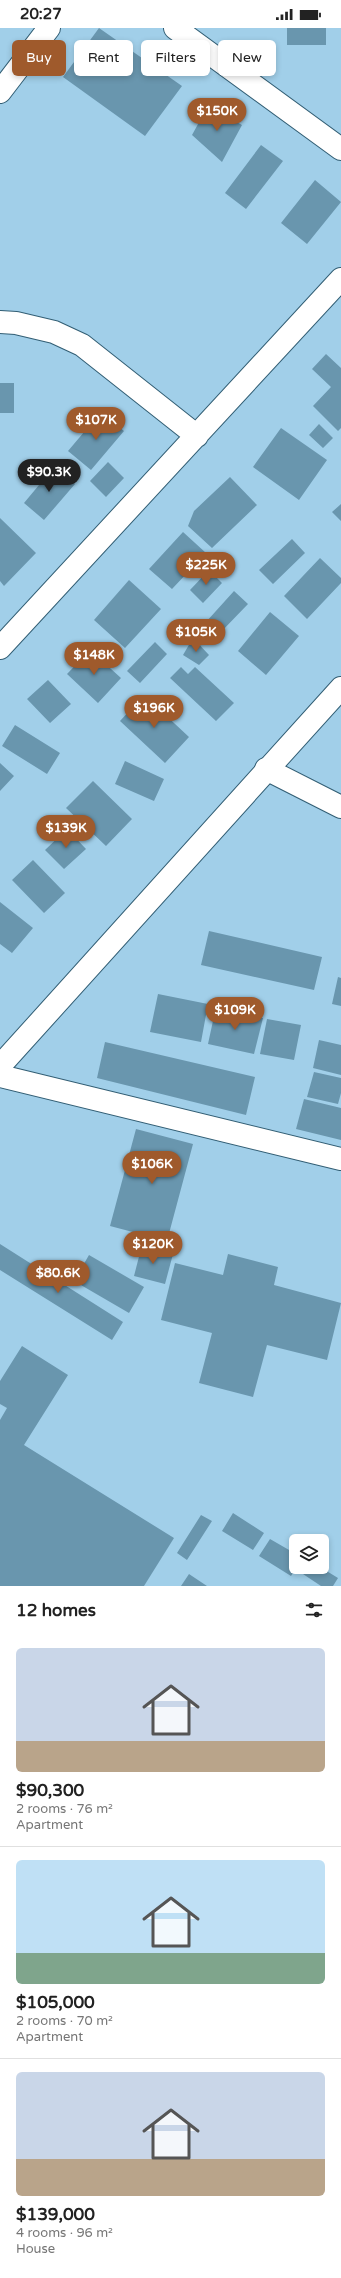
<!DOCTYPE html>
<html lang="en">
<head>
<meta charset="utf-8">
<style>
  :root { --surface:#fff; --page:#f6f6f6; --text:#222; --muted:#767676; --line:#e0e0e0; --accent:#9f5a2c }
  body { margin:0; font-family:"Varela Round",sans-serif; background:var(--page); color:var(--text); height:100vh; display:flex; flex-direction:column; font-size:15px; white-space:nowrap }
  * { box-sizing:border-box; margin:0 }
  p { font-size:13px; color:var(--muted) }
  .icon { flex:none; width:22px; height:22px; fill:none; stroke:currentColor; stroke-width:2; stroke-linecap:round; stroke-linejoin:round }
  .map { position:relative; height:1558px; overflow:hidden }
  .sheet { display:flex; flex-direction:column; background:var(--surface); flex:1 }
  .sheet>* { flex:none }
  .hud { position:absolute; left:12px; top:12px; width:317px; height:36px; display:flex; gap:8px }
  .buttons { position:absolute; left:289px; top:1506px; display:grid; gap:8px }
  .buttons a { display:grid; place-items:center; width:40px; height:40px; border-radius:6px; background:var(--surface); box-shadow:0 2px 6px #0003; font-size:20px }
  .price { position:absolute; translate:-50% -34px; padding:0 9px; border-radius:14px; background:var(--accent); color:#fff; font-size:13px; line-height:26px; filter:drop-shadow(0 1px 2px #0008) }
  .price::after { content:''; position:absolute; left:50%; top:24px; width:12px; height:9px; margin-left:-6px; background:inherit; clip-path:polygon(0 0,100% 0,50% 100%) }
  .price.active { background:#222; color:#fff }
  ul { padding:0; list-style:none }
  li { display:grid; align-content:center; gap:8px; height:212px; padding:0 16px }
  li+li { border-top:1px solid var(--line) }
  li span { display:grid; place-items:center; height:124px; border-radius:6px; color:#555 }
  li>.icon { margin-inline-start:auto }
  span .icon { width:72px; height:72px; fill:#fffc; stroke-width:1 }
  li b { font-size:17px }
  h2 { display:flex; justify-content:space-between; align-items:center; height:48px; padding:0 16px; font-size:17px }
  .pill { padding:0 14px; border-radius:6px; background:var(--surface); box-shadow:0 2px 6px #0003; font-size:14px; line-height:36px }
  .pill.active { background:var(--accent); color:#fff }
  .status { display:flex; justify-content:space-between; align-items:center; height:28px; padding:0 20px; background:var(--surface); direction:ltr }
  .status svg { height:11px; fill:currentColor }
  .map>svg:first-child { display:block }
  .building { fill:#6996ae }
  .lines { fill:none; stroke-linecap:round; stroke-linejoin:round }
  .street-casing { stroke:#325e74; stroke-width:24 }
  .secondary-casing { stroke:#325e74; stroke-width:24 }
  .street { stroke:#fff; stroke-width:22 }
  .secondary { stroke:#fff; stroke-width:22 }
</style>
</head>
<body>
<div class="status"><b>20:27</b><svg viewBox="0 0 49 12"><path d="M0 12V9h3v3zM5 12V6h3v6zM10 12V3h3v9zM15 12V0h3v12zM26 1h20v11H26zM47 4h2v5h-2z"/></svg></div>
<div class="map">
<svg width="341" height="1558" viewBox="0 0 341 1558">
  <rect width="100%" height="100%" fill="#a1cfe9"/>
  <!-- building -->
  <path class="building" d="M99,0L182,58L145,108L63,49Z
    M287,0H326V17H287Z
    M208,78L242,97L222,134L192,107Z
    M261,117L283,133L246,181L225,165Z
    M315,152L341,174L307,216L281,195Z
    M326,326L341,340V400L338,403L313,378L331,359L312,341Z
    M0,355H14V385H0Z
    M101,384L124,403L91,442L68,423Z
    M319,396L333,410L323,420L309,407Z
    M281,400L327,432L299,472L253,439Z
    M108,434L124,450L106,469L90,453Z
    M54,439L75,456L44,492L24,475Z
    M230,449L257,477L212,520L188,498L194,483Z
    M341,476V493L332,484Z
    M0,490L36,525L4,558L0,553Z
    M183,504L206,525L172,561L149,541Z
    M292,511L305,525L273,556L259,542Z
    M320,530L341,550V555L307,591L284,568Z
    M209,542L222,555L203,575L190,562Z
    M129,552L161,581L125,620L94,592Z
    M234,563L248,576L219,606L206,594Z
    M270,584L299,608L266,647L238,623Z
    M193,610L209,627L199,637L183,627Z
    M155,614L167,626L140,655L127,643Z
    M90,622L121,650L98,675L67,646Z
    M181,639L188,646L195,639L234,675L216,693L170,650Z
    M48,652L71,676L50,695L27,671Z
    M144,667L189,709L165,735L120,693Z
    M15,697L60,725L47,746L2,718Z
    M125,733L164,751L154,773L115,756Z
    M0,735L14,748L0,763Z
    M93,753L132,791L106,818L66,780Z
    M67,801L86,821L64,841L45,822Z
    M33,832L65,865L44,885L12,852Z
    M0,874L33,900L12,925L0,916Z
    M209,903L322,929L314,962L201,937Z
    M338,949L341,950V978L332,976Z
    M158,966L208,976L201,1014L150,1004Z
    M216,979L263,990L254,1026L208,1016Z
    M267,991L301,997L294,1032L260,1026Z
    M319,1012L341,1017V1047L313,1040Z
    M105,1014L255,1049L246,1087L97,1050Z
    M314,1044L341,1050V1065L338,1076L307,1069Z
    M304,1071L341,1080V1112L296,1101Z
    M136,1101L193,1116L167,1213L110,1198Z
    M0,1216L123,1294L112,1312L0,1242Z
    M142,1217L173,1226L165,1256L134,1248Z
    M228,1226L278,1239L274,1257L341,1275L327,1332L267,1317L253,1369L199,1355L212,1305L161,1292L175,1235L223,1247Z
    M89,1227L144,1259L129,1285L74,1253Z
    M22,1318L68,1347L24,1417L174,1510L144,1558H0V1392L7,1380L0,1376V1353Z
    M233,1485L264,1505L253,1522L222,1503Z
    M201,1487L212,1493L187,1532L177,1525Z
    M270,1511L296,1526L297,1539L291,1548L259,1528Z
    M307,1539H320L338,1550L333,1558H321L303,1546Z
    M189,1546L207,1558H181Z"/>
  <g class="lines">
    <!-- street casing -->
    <g class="street-casing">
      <path id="street" d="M175,0L341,121
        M0,64L49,0
        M0,294L16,295L54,304L82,317L197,408
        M0,620L341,251
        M266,741L341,779
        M0,1048L341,1131"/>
    </g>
    <!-- secondary casing -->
    <g class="secondary-casing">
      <path id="secondary" d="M0,1038L341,660"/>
    </g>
    <!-- street -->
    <use href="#street" class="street"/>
    <!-- secondary -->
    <use href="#secondary" class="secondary"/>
  </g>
</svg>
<div class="buttons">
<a><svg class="icon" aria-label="layers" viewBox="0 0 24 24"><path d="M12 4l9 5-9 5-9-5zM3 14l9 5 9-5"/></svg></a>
</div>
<b class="price" style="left:217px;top:104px">$150K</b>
<b class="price" style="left:96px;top:413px">$107K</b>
<b class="price active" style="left:49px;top:465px">$90.3K</b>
<b class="price" style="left:206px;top:558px">$225K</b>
<b class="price" style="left:196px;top:625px">$105K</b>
<b class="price" style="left:94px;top:648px">$148K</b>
<b class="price" style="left:154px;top:701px">$196K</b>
<b class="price" style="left:66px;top:821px">$139K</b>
<b class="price" style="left:235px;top:1003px">$109K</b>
<b class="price" style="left:152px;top:1157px">$106K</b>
<b class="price" style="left:153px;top:1237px">$120K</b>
<b class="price" style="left:58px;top:1266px">$80.6K</b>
<div class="hud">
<a class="pill active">Buy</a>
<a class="pill">Rent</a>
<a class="pill">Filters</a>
<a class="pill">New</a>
</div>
</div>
<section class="sheet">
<h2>12 homes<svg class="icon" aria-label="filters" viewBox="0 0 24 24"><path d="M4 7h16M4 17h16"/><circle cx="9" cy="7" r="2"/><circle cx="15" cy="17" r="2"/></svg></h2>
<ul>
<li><span style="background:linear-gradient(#c9d6e8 75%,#b9a48a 0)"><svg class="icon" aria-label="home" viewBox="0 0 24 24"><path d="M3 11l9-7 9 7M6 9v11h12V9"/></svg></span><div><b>$90,300</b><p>2 rooms · 76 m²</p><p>Apartment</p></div></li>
<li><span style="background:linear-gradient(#bfe0f5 75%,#7fa58c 0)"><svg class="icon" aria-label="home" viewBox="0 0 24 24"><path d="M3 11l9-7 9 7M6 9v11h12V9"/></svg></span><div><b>$105,000</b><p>2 rooms · 70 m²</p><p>Apartment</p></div></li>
<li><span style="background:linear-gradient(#c9d6e8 70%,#b9a48a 0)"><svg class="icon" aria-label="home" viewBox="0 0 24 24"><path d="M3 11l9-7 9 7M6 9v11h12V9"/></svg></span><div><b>$139,000</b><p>4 rooms · 96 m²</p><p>House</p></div></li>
</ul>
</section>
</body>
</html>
